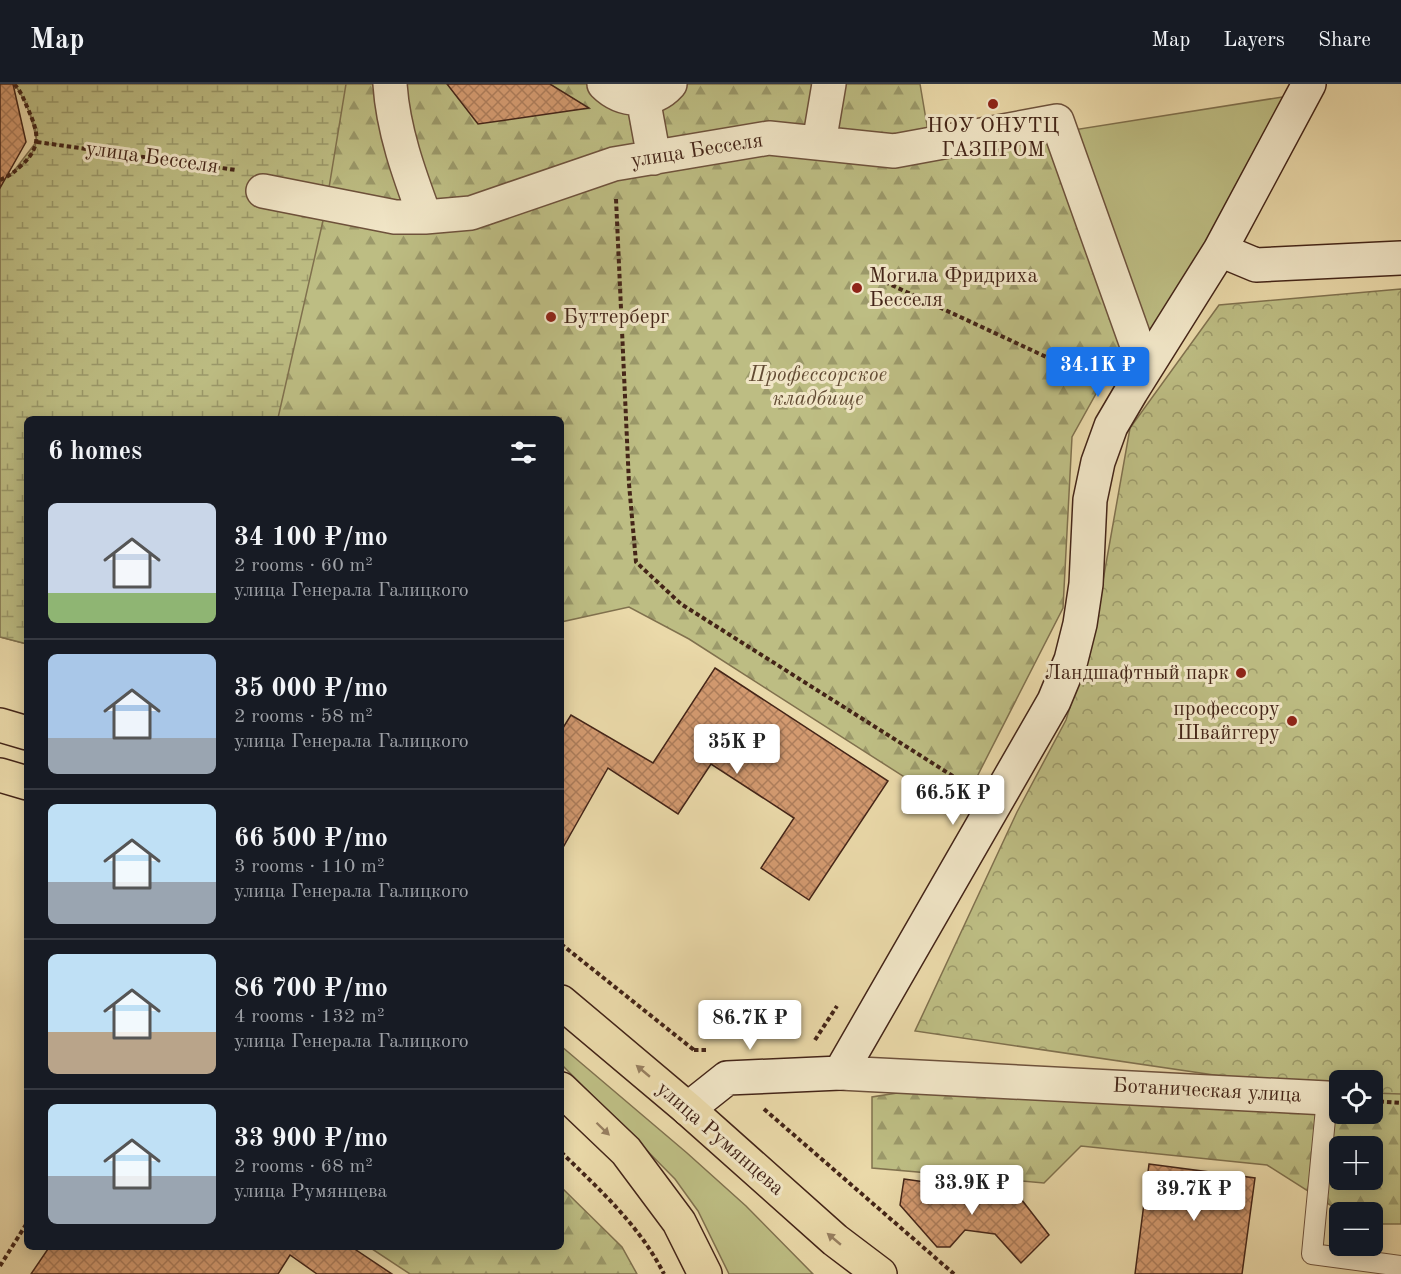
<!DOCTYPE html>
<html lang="en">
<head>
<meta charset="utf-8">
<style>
  :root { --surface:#171b24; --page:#242831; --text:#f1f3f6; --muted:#9ea1a6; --line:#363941; --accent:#1a73e8 }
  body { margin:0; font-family:"Old Standard TT",serif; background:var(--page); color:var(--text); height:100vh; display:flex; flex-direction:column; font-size:22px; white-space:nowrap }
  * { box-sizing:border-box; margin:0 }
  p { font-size:20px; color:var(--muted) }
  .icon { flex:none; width:33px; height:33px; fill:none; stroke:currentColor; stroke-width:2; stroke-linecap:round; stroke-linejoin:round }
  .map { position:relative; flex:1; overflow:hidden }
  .panel { position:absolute; left:24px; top:332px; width:540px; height:834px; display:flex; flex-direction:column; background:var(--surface); border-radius:9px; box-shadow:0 3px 15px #0003 }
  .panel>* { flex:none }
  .controls { position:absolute; left:1329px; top:986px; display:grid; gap:12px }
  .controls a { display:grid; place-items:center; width:54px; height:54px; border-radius:9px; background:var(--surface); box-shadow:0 3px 15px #0003; font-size:30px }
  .price { position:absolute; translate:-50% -51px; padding:0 14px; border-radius:6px; background:#fff; color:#222; font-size:20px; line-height:39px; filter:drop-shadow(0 2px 3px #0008) }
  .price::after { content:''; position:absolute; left:50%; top:36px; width:18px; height:14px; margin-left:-9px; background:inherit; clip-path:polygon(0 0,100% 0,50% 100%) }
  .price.on { background:var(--accent); color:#fff }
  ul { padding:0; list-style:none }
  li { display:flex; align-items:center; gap:18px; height:150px; padding:0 24px }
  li+li { border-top:2px solid var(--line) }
  li span { display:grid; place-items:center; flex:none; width:168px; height:120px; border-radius:9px; color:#555 }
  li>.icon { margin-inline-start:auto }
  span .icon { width:72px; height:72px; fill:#fffc; stroke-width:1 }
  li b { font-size:26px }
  h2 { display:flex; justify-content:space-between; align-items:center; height:72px; padding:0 24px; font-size:26px }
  header { display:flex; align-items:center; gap:36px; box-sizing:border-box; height:84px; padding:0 30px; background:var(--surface); border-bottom:2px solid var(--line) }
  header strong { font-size:28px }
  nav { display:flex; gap:33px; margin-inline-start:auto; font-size:21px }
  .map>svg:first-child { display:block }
  .green { fill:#bdbd83; stroke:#80714e; stroke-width:1.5 }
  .forest { fill:url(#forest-firs); stroke:#80714e; stroke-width:1.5; fill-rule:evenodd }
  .wetland { fill:url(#wetland-marsh); stroke:#80714e; stroke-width:1.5 }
  .park { fill:url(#park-crowns); stroke:#80714e; stroke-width:1.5 }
  .building { fill:url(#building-cross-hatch); stroke:#442518; stroke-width:1.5 }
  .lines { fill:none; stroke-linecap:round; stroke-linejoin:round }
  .lane-casing { stroke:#6e523c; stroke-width:22 }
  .street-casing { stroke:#6e523c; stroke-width:36 }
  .secondary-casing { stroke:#442518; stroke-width:36 }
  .primary-casing { stroke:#442518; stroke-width:36 }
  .path { stroke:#442518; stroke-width:4; stroke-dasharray:4.5 3; stroke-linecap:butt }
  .lane { stroke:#f1e6c7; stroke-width:20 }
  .street { stroke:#f1e6c7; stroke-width:33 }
  .secondary { stroke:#f1e6c7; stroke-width:33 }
  .primary { stroke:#ead9a9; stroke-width:33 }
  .oneway { fill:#977f60 }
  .poi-dot { fill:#8f2418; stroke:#f1e6c7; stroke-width:2 }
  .labels { text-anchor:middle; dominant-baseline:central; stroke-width:6; stroke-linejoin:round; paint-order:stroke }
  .poi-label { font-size:21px; fill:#442518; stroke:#f1e6c7; text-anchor:start }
  .street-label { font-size:21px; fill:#442518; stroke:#f1e6c7 }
  .park-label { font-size:21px; font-style:italic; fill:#624b33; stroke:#f1e6c7 }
</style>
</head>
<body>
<header>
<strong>Map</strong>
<nav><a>Map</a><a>Layers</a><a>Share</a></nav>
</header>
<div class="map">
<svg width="1401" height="1190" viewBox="0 0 1401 1190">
  <defs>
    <pattern id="forest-firs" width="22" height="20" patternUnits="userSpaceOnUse" patternTransform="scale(1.5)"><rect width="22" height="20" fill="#bdbd83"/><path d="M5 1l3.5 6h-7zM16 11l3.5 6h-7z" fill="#9b996a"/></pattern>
    <pattern id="wetland-marsh" width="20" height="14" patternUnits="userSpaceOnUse" patternTransform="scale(1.5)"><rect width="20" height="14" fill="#bdbd83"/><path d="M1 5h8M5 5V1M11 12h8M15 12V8" fill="none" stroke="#9b996a"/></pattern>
    <pattern id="park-crowns" width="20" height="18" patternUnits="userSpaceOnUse" patternTransform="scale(1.5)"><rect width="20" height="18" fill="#bdbd83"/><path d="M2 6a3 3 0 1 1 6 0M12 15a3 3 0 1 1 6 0" fill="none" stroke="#9b996a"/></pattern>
    <pattern id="building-cross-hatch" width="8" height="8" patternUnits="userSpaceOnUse" patternTransform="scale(1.5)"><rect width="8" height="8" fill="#d39a70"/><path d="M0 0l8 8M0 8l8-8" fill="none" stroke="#ad7d5b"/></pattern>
  </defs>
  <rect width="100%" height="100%" fill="#ead9a9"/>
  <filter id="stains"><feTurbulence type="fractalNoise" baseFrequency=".00333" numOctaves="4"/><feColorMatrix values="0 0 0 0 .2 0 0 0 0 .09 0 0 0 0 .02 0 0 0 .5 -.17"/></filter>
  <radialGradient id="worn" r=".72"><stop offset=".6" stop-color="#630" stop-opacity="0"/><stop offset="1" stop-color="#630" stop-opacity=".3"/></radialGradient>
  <!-- green -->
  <path class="green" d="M1295,11L1147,255L1073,46Z
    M561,962L687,1069L746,1122L813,1190H729L698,1127L675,1095L561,980Z"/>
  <!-- forest -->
  <path class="forest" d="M14,0H920L932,71L1047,51L1128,252L1072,353L1063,524L959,728L689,555L629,523L561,538V334H27V560L0,553V96L10,92L37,57C32,38 28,15 14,0Z
    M1401,844V1140H1373L1372,1128H1341L1267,1081L1081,1062L1044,1099L872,1084V1013L954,1000L1193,1024L1339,1018L1340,1029H1372V996ZM1340,1062H1372V1095H1340Z
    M561,1103L622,1163L637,1190H410L369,1163L561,1162Z"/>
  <!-- wetland -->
  <path class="wetland" d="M14,0H346L325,128L278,334H27V560L0,553V96C10,92 15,87 23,80C42,62 38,47 28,25C24,16 20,7 14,0Z"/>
  <!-- park -->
  <path class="park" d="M1401,205V1010L1373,1009L1372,996H1340L1339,1007L1309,1005L915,947L1017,728L1066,636L1095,542L1130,344L1219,221Z"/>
  <!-- building -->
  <path class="building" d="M0,0H13L26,58L0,104Z
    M447,0H550L589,24L478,40Z
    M715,584L888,697L809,816L761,784L794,734L711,680L678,730L608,684L561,767V647L571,631L653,679Z
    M1149,1080L1255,1094L1242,1190H1135Z
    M904,1095L1018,1111L1049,1151L1021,1179L995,1150L965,1146L950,1163H937L900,1121Z
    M50,1162H350L392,1190H317L290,1171L278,1190H31Z"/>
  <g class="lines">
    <!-- lane casing -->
    <g class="lane-casing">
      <path id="lane" d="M1327,1014L1312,1170L1401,1182"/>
    </g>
    <!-- street casing -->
    <g class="street-casing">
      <path id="street" d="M390,0C393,46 409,90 425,133
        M604,0C622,18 652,20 670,0
        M643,14L654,74
        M819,59L829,0
        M263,107L395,133H425L471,129L614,80L769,54L894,67L1057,37L1145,284
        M840,989L1327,1014"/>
    </g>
    <!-- secondary casing -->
    <g class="secondary-casing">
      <path id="secondary" d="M1220,166L1256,181L1401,174
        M688,1025L727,994L840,989L1054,617L1071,576L1080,540L1086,500L1090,416L1098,378L1111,342L1131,308L1220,166L1309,0"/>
    </g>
    <!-- primary casing -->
    <g class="primary-casing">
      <path id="primary" d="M0,641L27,649
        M0,691L27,699
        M561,918L688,1025L835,1156L880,1190
        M561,1005L626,1067L679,1138L705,1190"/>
    </g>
    <!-- path -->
    <path class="path" d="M37,58L236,86
      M0,96C10,92 15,87 23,80C42,61 38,48 28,25C24,16 21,7 14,0
      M616,115L629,400L636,478L681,520L967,701
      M885,198L1098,297
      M561,860L694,966
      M815,956L837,922
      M694,966H709
      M1372,1017L1401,1019
      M764,1025L954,1190
      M561,1068C599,1105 640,1142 664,1190
      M0,1182L27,1139"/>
    <!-- lane -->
    <use href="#lane" class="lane"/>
    <!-- street -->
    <use href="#street" class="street"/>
    <!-- secondary -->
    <use href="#secondary" class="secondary"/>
    <!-- primary -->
    <use href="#primary" class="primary"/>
  </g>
  <!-- one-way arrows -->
  <defs><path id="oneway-solid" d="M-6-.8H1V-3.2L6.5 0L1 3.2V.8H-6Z" transform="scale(1.5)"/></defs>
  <g class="oneway">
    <use href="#oneway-solid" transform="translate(643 987) rotate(-140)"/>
    <use href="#oneway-solid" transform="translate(603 1045) rotate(44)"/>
    <use href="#oneway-solid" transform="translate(834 1155) rotate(-140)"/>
  </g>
  <!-- markers -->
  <g class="poi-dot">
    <circle cx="993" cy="20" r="6"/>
    <circle cx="857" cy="204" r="6"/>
    <circle cx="551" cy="233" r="6"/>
    <circle cx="1241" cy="589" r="6"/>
    <circle cx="1292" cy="637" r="6"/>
  </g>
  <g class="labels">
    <!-- poi labels -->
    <g class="poi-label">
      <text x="993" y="42" text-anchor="middle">НОУ ОНУТЦ<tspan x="993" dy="24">ГАЗПРОМ</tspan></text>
      <text x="869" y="192">Могила Фридриха<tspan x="869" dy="24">Бесселя</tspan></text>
      <text x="563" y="233">Буттерберг</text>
      <text x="1229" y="589" text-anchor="end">Ландшафтный парк</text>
      <text x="1280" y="625" text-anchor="end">профессору<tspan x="1280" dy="24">Швайггеру</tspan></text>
    </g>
    <!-- street labels -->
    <g class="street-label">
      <text transform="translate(697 67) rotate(-9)">улица Бесселя</text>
      <text transform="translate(152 74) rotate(8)">улица Бесселя</text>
      <text transform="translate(1207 1007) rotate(3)">Ботаническая улица</text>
      <text transform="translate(720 1055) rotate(41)">улица Румянцева</text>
    </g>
    <!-- park labels -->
    <g class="park-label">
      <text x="818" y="291">Профессорское<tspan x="818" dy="24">кладбище</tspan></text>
    </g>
  </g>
  <rect width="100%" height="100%" filter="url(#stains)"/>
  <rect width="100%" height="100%" fill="url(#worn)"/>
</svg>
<div class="controls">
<a><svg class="icon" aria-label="locate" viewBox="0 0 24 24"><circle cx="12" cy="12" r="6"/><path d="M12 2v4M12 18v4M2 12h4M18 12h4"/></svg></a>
<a>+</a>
<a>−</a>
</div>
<b class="price on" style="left:1098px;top:314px">34.1K ₽</b>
<b class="price" style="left:737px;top:691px">35K ₽</b>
<b class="price" style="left:953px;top:742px">66.5K ₽</b>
<b class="price" style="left:750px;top:967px">86.7K ₽</b>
<b class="price" style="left:972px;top:1132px">33.9K ₽</b>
<b class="price" style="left:1194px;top:1138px">39.7K ₽</b>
<section class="panel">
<h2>6 homes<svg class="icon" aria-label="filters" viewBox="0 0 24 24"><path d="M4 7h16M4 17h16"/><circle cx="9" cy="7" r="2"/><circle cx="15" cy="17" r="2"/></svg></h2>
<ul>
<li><span style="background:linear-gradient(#c9d6e8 75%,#8fb573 0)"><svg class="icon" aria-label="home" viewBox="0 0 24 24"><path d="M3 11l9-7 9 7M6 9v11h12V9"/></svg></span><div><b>34 100 ₽/mo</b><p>2 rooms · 60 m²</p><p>улица Генерала Галицкого</p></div></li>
<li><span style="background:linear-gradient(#a9c7e8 70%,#9aa5b1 0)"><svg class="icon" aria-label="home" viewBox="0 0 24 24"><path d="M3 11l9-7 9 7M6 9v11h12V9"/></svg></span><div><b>35 000 ₽/mo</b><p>2 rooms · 58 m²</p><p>улица Генерала Галицкого</p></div></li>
<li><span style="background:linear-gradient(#bfe0f5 65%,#9aa5b1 0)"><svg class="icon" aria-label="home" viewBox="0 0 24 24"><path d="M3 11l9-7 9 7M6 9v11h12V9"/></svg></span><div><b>66 500 ₽/mo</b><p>3 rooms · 110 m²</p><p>улица Генерала Галицкого</p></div></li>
<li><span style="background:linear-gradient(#bfe0f5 65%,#b9a48a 0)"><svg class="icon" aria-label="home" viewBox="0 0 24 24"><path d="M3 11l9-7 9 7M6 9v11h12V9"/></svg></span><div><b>86 700 ₽/mo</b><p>4 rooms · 132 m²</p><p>улица Генерала Галицкого</p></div></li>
<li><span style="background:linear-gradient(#bfe0f5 60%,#9aa5b1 0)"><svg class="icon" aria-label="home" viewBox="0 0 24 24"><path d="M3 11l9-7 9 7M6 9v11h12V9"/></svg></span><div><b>33 900 ₽/mo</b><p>2 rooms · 68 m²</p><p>улица Румянцева</p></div></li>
</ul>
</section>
</div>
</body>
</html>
